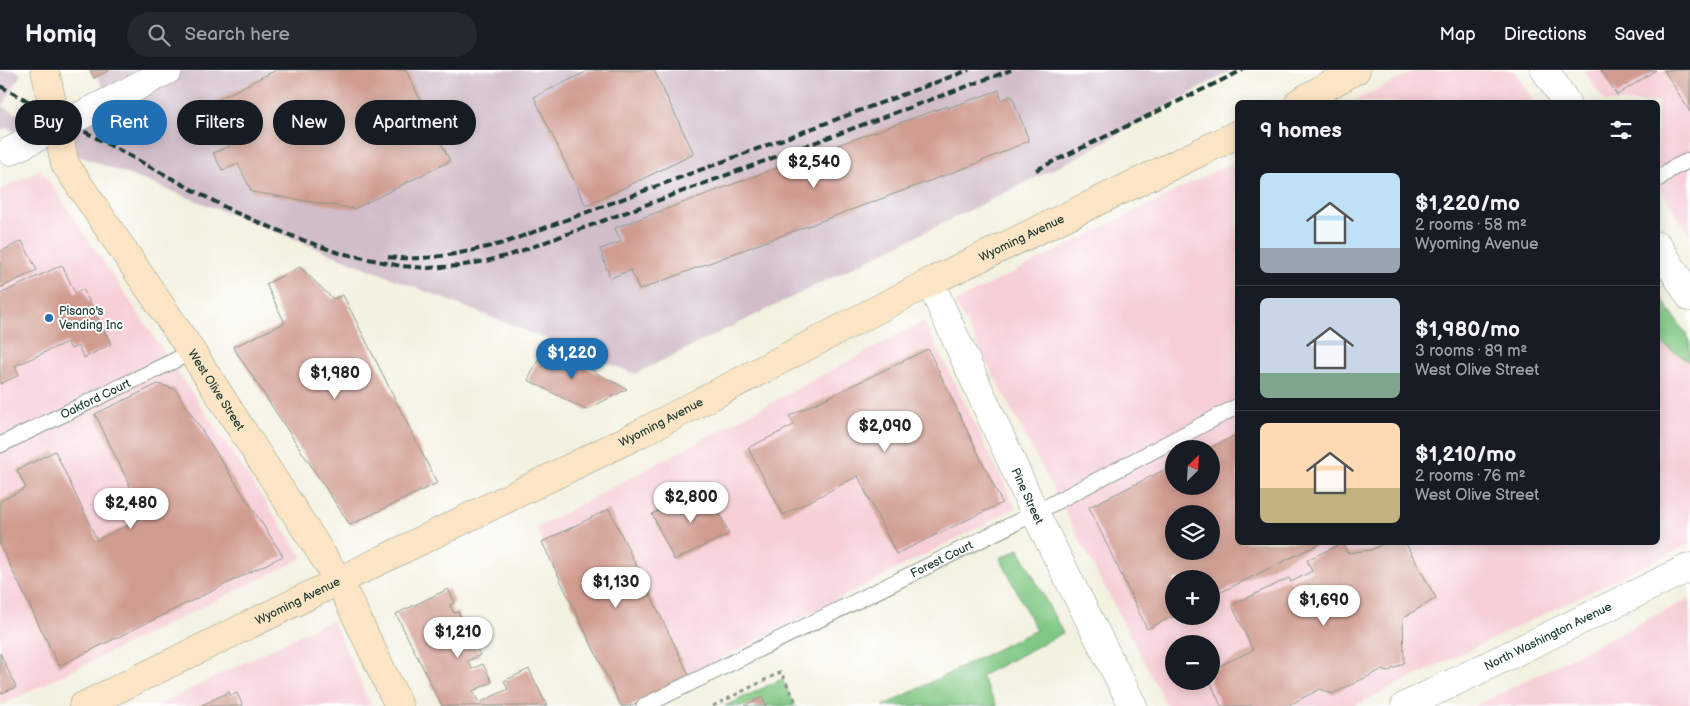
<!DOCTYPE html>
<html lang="en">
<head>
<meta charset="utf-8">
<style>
  :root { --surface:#171b24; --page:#242831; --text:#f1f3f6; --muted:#9ea1a6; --line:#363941; --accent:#1f6fb2 }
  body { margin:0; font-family:"Balsamiq Sans",sans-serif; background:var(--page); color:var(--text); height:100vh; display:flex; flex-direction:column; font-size:19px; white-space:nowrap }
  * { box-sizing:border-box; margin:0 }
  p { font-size:16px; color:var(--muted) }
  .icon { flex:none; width:28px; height:28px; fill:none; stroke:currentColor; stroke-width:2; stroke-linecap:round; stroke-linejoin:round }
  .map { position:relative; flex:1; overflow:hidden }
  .side { position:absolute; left:1235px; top:30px; width:425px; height:445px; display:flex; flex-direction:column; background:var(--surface); border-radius:8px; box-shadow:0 2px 12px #0003 }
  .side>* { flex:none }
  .top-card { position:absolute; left:15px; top:30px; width:475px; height:45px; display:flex; gap:10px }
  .needle { width:32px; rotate:24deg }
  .fabs { position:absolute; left:1165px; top:370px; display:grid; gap:10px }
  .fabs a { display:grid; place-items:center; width:55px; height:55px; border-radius:50%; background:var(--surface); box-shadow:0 2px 12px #0003; font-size:25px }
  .price { position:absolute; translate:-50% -42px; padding:0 11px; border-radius:18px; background:#fff; color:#222; font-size:16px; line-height:32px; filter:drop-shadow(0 1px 2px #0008) }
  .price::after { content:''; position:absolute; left:50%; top:30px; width:15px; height:11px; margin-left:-8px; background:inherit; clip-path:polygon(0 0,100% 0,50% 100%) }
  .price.selected { background:var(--accent); color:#fff }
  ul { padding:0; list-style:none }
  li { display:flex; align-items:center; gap:15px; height:125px; padding:0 25px }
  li+li { border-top:1px solid var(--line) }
  li span { display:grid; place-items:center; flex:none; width:140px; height:100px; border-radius:8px; color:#555 }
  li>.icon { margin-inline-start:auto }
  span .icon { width:60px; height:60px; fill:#fffc; stroke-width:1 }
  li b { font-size:21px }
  h2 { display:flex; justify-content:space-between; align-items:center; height:60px; padding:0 25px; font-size:21px }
  .pill { padding:0 18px; border-radius:22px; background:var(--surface); box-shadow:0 2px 12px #0003; font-size:18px; line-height:45px }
  .pill.selected { background:var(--accent); color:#fff }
  header { display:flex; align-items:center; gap:30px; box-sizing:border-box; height:70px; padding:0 25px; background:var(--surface); border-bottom:1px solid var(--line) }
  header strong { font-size:24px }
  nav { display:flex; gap:28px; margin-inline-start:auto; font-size:18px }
  .search { width:350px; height:45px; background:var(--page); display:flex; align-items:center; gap:12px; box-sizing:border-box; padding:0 18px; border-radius:28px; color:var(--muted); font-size:19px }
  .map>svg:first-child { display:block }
  .built { fill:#f6cfd7; fill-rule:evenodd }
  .industrial { fill:#d1bdc9 }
  .green { fill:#81c884; stroke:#50825c }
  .building { fill:#d09c90; fill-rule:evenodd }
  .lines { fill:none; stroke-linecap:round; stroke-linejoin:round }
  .service-casing { stroke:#89978a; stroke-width:17 }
  .minor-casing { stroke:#89978a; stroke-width:29 }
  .tertiary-casing { stroke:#89978a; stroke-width:29 }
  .secondary-casing { stroke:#89978a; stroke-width:29 }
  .path { stroke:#89978a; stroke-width:3; stroke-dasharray:4 4; stroke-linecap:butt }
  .service { stroke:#fff; stroke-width:15 }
  .minor { stroke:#fff; stroke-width:28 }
  .tertiary { stroke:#fff; stroke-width:28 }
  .secondary { stroke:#fce5c4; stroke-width:28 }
  .rail { stroke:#1f3d34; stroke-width:4; stroke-dasharray:8 4; stroke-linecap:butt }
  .poi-dot { fill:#1f6fb2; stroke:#fff; stroke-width:2 }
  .labels { text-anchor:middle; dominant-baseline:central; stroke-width:4; stroke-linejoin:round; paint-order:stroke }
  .street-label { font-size:12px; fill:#1f3d34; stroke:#fff }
  .poi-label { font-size:12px; fill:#1f3d34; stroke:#fff; text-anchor:start }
</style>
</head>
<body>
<header>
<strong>Homiq</strong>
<div class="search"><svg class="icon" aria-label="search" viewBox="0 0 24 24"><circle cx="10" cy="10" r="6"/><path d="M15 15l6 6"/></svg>Search here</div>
<nav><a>Map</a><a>Directions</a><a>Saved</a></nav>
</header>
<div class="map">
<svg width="1690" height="636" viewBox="0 0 1690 636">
  <rect width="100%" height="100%" fill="#fff"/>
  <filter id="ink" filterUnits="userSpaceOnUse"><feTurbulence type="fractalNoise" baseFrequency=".02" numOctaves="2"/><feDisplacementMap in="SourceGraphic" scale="10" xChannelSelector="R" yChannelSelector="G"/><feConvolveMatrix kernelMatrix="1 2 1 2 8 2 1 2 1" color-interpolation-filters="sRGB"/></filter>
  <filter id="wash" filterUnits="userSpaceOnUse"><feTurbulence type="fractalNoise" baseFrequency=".0096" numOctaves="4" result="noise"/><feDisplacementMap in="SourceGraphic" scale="20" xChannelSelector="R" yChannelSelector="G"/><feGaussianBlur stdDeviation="1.12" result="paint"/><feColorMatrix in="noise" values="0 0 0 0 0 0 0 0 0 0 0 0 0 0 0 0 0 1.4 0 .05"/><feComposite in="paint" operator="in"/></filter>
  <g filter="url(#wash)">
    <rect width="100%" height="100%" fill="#f3f1e0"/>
    <!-- built -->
    <path class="built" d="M1417,0H1514L1534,32H1352Z
      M1584,0H1690V166L1658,115V32H1605Z
      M1237,90L1238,472H1658V271L1690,292V474L1353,636H1167L955,232ZM1174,379H1211V416H1174ZM1174,444H1211V481H1174ZM1174,509H1211V546H1174ZM1174,574H1211V611H1174Z
      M41,99L303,488L0,636V120Z
      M924,251L1016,438L629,636H621L536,458Z
      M1690,528V636H1475Z
      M332,549L371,636H156Z"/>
    <!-- industrial -->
    <path class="industrial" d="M0,0H16L21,4L3,36L33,53L66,41L103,17L94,0H1232L1074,89L635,304L174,122L6,58L0,61Z"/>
    <!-- green -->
    <path class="green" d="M1658,223L1690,270V292L1658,271Z
      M1019,479L1063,563L981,606L997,636H883L1036,560L1000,488Z
      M782,609L795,636H725Z"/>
    <g id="blocks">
      <!-- building -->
      <path class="building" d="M90,0H110L94,8Z
        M276,0H406L450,91L354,139L252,122L238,94L222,100L213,83L230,76L211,33Z
        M590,0H654L694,84L586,136L534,27Z
        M1601,0H1656L1617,25Z
        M1664,0H1690V42Z
        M999,20L1001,30L1012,26L1029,71L970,96L756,175L639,220L631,200L610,208L600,179L621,172L615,158L849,71L947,36L948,38Z
        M22,171L37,200L0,218V182Z
        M62,195L75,223L83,219L111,274L84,288L78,276L71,279L67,272L15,296L19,305L0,314V224Z
        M300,197L333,229L343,225L437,413L350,455L233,277L285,253L266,214Z
        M545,276L627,319L586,340L528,310Z
        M928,279L1002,433L896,484L858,406L783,445L748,378L794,355L789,346Z
        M158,314L175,319L283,486L59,596L0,475V431L26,418L17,400L55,381L97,470L145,447L95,344Z
        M1238,364V472H1323L1211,527V509H1174V546L1147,559L1089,437L1174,395V416H1211V379H1208ZM1174,444H1211V481H1174Z
        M707,418L729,464L674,490L652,444Z
        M609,439L690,607L630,636H621L542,472Z
        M1387,472H1405L1436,528L1403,548L1404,593L1387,602L1381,600L1332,624L1320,619L1287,636H1221L1210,611L1211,600L1253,580L1232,535L1289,508L1291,512L1312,501L1307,490L1343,473L1347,483L1371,480Z
        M448,519L455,533L450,535L454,543L458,542L465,556L442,567L447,577L470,566L480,585L468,591L472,599L483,594L492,612L473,621L479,633L508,619L504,611L529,599L547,636H442L396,544Z
        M0,583L16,617L0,624Z
        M229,622L231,626L237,623L243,636H200Z
        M762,627L766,636H744Z"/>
    </g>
  </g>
  <g filter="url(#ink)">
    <use href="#blocks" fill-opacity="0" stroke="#89978a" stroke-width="1"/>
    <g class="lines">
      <!-- service casing -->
      <g class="service-casing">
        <g id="service">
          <path d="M1658,109L1671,99L1690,90"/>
          <path id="s1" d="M0,375L192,282"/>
          <path id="s2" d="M644,636L1035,443L1238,336"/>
        </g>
      </g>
      <!-- minor casing -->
      <g class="minor-casing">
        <g id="minor">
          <path d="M1545,0L1566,32"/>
          <path d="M108,32L168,0"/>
          <path d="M1658,176L1690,227"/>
          <path id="s3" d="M930,212L1035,443L1133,636"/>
        </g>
      </g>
      <!-- tertiary casing -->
      <g class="tertiary-casing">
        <g id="tertiary">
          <path d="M10,81L108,32"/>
          <path id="s4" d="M1405,636L1690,497"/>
        </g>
      </g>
      <!-- secondary casing -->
      <g class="secondary-casing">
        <g id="secondary">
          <path id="s5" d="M45,0L65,94L192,282L339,511L399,636"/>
          <path d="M1299,32L1356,0"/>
          <path id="s6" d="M83,636L639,364L930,212L1238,64"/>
        </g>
      </g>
      <!-- path -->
      <path class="path" d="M713,636L781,602L798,636"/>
      <!-- service -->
      <use href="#service" class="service"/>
      <!-- minor -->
      <use href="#minor" class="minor"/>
      <!-- tertiary -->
      <use href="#tertiary" class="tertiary"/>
      <!-- secondary -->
      <use href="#secondary" class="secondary"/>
      <!-- rail -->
      <path class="rail" d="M0,16L234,142L292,166L336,182L401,196L428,198L458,196L486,191L513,184L1011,0
        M1036,100L1243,0
        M388,187C427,192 466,182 504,173L969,0"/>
    </g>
  </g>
  <!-- markers -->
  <circle class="poi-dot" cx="49" cy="248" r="5"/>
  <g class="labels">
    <!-- street labels -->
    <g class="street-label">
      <text stroke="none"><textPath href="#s6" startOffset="1049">Wyoming Avenue</textPath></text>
      <text stroke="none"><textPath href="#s5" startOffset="368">West Olive Street</textPath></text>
      <text stroke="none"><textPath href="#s1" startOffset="106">Oakford Court</textPath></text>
      <text stroke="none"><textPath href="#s6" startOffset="644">Wyoming Avenue</textPath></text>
      <text stroke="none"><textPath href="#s3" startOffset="235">Pine Street</textPath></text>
      <text stroke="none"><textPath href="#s2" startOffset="332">Forest Court</textPath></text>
      <text stroke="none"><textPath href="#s6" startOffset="239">Wyoming Avenue</textPath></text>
      <text stroke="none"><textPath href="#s4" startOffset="159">North Washington Avenue</textPath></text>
    </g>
    <!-- poi labels -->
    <g class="poi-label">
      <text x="59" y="241">Pisano's<tspan x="59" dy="14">Vending Inc</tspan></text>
    </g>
  </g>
</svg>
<div class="fabs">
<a><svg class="needle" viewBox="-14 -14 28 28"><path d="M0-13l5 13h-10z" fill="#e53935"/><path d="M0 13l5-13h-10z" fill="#9ea1a6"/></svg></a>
<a><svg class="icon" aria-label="layers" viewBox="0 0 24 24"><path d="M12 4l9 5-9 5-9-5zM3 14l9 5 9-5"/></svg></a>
<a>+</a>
<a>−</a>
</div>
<b class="price" style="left:814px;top:119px">$2,540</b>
<b class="price selected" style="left:572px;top:310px">$1,220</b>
<b class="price" style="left:335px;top:330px">$1,980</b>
<b class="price" style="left:885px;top:383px">$2,090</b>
<b class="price" style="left:691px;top:454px">$2,800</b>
<b class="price" style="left:131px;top:460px">$2,480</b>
<b class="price" style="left:616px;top:539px">$1,130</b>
<b class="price" style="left:1324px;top:557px">$1,690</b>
<b class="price" style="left:458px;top:589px">$1,210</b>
<div class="top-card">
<a class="pill">Buy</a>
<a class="pill selected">Rent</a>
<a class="pill">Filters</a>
<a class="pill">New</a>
<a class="pill">Apartment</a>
</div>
<section class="side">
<h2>9 homes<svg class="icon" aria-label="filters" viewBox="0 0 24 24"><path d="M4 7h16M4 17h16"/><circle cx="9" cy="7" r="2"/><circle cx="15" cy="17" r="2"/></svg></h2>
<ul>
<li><span style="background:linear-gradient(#bfe0f5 75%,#9aa5b1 0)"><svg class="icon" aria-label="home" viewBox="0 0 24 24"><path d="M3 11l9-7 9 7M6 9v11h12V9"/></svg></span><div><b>$1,220/mo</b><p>2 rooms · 58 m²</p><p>Wyoming Avenue</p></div></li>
<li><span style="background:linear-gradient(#c9d6e8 75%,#7fa58c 0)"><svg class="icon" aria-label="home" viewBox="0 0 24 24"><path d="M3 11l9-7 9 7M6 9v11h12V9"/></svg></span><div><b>$1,980/mo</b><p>3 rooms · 89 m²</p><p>West Olive Street</p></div></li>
<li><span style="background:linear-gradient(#ffd9b3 65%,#c2b280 0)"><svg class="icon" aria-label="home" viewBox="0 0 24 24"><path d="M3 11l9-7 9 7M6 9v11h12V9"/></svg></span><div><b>$1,210/mo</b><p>2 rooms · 76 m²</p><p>West Olive Street</p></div></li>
</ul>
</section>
</div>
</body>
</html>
